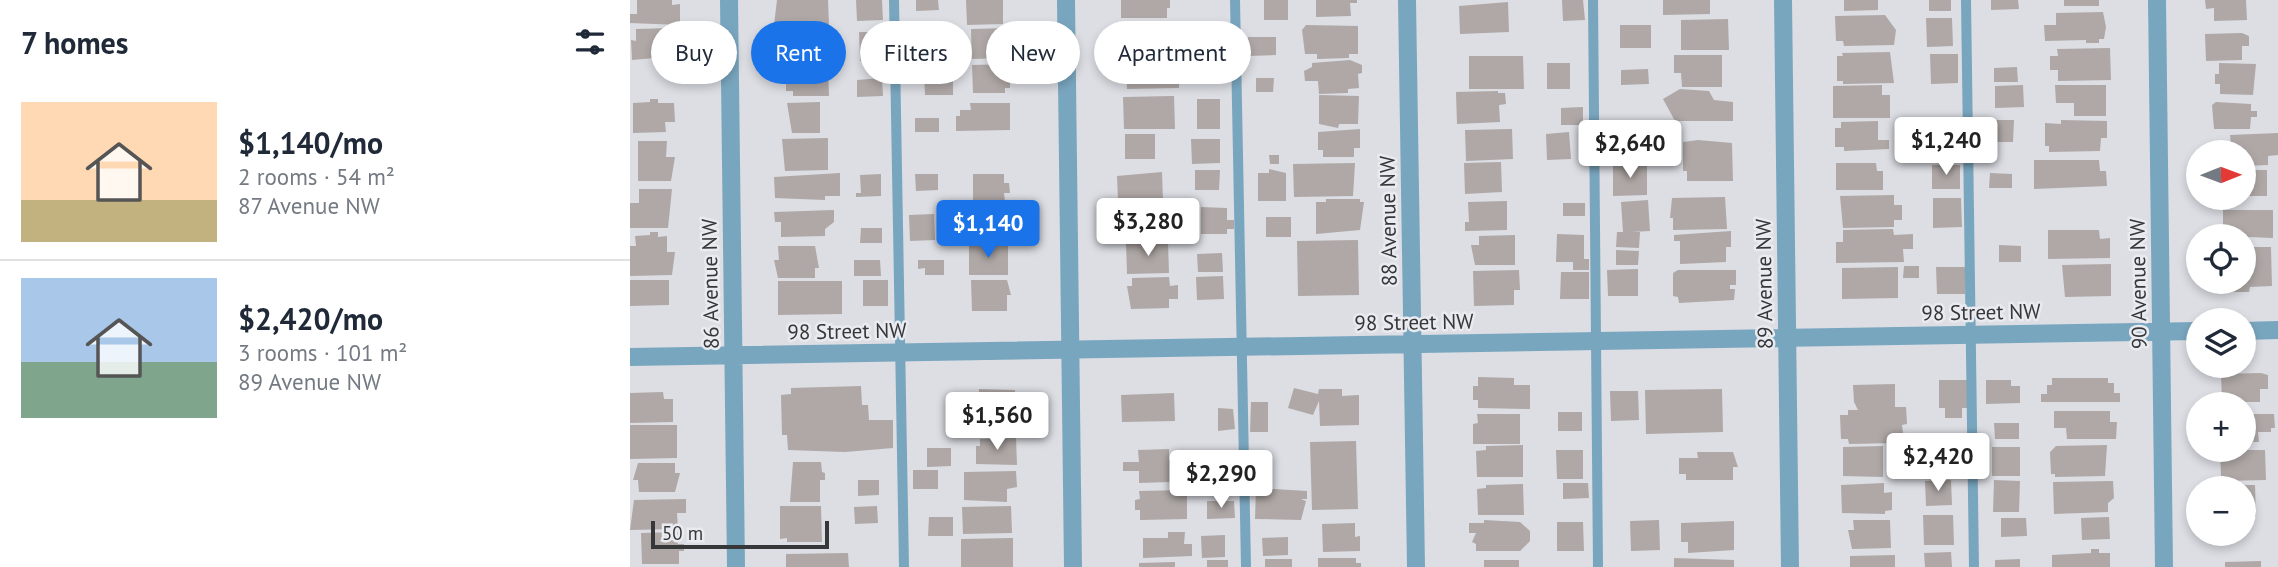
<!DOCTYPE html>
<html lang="en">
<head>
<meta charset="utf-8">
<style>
  :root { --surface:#fff; --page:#f2f2f3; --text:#1f2937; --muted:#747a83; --line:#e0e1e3; --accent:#1a73e8 }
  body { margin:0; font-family:"PT Sans",sans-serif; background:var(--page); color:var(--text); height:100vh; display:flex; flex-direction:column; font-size:26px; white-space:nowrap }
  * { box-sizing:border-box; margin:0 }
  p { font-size:23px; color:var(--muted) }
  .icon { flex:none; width:38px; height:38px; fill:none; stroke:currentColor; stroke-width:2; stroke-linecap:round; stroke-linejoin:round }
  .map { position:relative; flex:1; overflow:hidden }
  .details { display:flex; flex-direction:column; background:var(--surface); width:630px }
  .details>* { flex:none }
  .guide { position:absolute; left:21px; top:21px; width:665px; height:63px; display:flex; gap:14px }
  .needle { width:46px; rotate:89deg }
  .controls { position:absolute; left:1556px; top:140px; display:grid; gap:14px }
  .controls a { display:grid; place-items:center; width:70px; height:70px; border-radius:50%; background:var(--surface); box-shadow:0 4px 10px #0003; font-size:35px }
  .scale { position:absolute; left:21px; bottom:18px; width:178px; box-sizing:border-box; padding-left:7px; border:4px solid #363739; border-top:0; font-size:19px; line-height:24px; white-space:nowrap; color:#363739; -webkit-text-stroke:5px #e9ebf1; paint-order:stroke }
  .price { position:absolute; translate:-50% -60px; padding:0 16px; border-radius:7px; background:#fff; color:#222; font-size:23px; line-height:46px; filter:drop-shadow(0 2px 4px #0008) }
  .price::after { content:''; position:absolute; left:50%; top:42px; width:21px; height:16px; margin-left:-10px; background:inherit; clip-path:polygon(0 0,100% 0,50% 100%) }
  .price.on { background:var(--accent); color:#fff }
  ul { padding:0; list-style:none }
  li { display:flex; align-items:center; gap:21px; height:175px; padding:0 21px }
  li+li { border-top:2px solid var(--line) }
  li span { display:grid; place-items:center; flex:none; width:196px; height:140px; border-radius:0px; color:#555 }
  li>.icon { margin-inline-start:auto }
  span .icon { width:84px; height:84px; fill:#fffc; stroke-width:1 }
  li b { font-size:30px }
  h2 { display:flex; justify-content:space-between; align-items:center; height:84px; padding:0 21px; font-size:30px }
  .chip { padding:0 24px; border-radius:32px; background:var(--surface); box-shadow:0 4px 10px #0003; font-size:24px; line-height:63px }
  .chip.on { background:var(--accent); color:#fff }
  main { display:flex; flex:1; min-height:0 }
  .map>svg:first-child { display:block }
  .building { fill:#afa8a6 }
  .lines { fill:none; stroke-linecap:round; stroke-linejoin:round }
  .lane { stroke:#79a6bf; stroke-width:10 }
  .street { stroke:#79a6bf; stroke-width:18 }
  .labels { text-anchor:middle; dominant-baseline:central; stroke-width:5; stroke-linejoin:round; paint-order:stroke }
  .street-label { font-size:21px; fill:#363739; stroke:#e9ebf1 }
</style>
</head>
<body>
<main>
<section class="details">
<h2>7 homes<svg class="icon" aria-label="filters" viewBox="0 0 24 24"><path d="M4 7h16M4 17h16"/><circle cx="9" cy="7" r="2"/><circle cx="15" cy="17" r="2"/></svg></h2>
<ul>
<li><span style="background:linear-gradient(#ffd9b3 70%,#c2b280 0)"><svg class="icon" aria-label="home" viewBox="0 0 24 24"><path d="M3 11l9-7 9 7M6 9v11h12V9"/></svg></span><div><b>$1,140/mo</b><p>2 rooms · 54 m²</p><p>87 Avenue NW</p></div></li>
<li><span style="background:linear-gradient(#a9c7e8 60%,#7fa58c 0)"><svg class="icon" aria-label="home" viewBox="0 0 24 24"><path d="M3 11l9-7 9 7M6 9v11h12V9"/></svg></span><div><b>$2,420/mo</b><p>3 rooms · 101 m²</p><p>89 Avenue NW</p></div></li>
</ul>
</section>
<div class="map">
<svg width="1648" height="567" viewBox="0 0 1648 567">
  <rect width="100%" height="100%" fill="#dcdee4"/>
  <!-- building -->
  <path class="building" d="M7,0H42V5L50,4V25L0,23V14H7Z
    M147,0H198L199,25H144Z
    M226,0H252L253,20L227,21Z
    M286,0H308L309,10L286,11Z
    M336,0H373V24L337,25Z
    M491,0H540V8H537V18H491Z
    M634,0H658V20H634Z
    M686,0H727V3H720L721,16L686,17Z
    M932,0H953L955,20L933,21Z
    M1033,0H1080V14L1033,15Z
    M1214,0H1248V10L1214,11Z
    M1299,0H1321V11H1299Z
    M1361,0H1388L1389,9L1361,10Z
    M1434,0H1469V6H1434Z
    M1575,0H1616L1617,20L1584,21V8L1576,9Z
    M878,2L879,32L830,34L829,6Z
    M1473,12L1476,27L1474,39H1469V43H1456V40L1415,41L1414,25H1426V13Z
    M1255,15L1266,30L1264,45L1214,46L1213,41H1206L1205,16Z
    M1296,18H1322L1323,46L1297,47Z
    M1098,19L1099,50H1051V20Z
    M497,25H539V46H544V55H539V58L497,59Z
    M676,25L728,26V54H719V58L687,59V54H675L672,30Z
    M990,25H1021V48H990Z
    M563,27H588V41H563Z
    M41,28V41H49V63H36V57L2,60L1,40L6,41V29Z
    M379,28V52H375V58L342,59L341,29Z
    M185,29V56L146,54V30Z
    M229,32H250L251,61H230Z
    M1612,33L1619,36V46H1612V60L1576,61L1575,34Z
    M618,37H646V55L618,56Z
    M296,43H323V60H296Z
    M1480,48L1481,80L1428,81V70H1420V56H1428L1427,49Z
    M1260,52L1264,83L1213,84V81H1207V56H1213L1212,53Z
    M1300,54H1328V83L1301,84Z
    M1044,55H1092V87H1052L1051,73H1044Z
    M839,56H893L894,89H839Z
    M720,60L732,65V73L728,74L729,88L718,89V93L689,94L688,81H675L674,71L682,67V63Z
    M593,62L594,78L569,79V63Z
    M917,63H940V89H917Z
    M1589,63L1626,64L1623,95L1590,94V84H1585V74H1589Z
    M380,64V88H375V93H343L342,65Z
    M506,64L549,70V88L497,89L496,70H506Z
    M163,67H198L199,96H163V91H156V72H163Z
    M1387,67L1388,82H1364V68Z
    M1018,69L1019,84L991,85V70Z
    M323,71V95H295L294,72Z
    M252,78L253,96L227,97V80Z
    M626,78H644L643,92H626Z
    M1252,85V95H1260V118H1203V86Z
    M1393,85L1394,107L1365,108V86Z
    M1425,85H1476V116H1444V103H1426Z
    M1050,89L1079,91L1084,100L1103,102V121H1045L1033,99Z
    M868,91V93H875L876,104L869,105L870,122L827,124L826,92Z
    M689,95L729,96L728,124H709L708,128L689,124Z
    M544,96L545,129H494L493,97Z
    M20,99H28V103H44L45,122H35L36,132L3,133V103L20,102Z
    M567,99H590V129H567Z
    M190,102V133H162L157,103Z
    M1586,102L1621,104V111H1627V117H1621L1620,129H1584L1582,105Z
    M340,103H380V130L326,131V116H330V110H341Z
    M953,107V125H931V108Z
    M285,118H309V132H285Z
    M1355,120H1384L1383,142H1355Z
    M1431,120L1477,121V138H1471L1470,151L1419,152V146H1415V123L1431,124Z
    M1248,121V140H1259V149L1214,151V147H1205V128H1211V122Z
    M730,129V148H724V157H693V150H688V132Z
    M882,129L883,159L836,161L835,130Z
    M939,132L941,159L917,160L916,134Z
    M1648,133V155L1638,156V165L1614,166V152H1585V145H1601L1600,135Z
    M495,134H525V159H495Z
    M198,138V170L155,171L152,139Z
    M561,139H590V163L562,164Z
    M1068,140L1102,143L1103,181H1057V171H1053V142Z
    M8,141H37L36,157H45L41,181H8Z
    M639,155H649V164H640Z
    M1404,160H1469L1470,171H1476L1477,186L1404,189Z
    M871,162L872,192L835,194L834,163Z
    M725,163L723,196L664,197L663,164Z
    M1206,163H1246L1247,171H1253V190H1206Z
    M983,165H1017V195L983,196Z
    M1302,165H1330V189H1302Z
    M639,169L656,173V201H628V173H639Z
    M565,170H590L589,190H565Z
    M1614,170H1637V196H1614Z
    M532,172L533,201L488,200L487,176Z
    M210,173V196H195V200L145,198L144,177Z
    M1360,173L1382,174V188H1359Z
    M251,174V196L226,197V193H231L230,175Z
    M285,174H308V190L286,191Z
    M343,174H374V183H379L380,193H374L375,202L343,203Z
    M9,189H42L38,228H0V203H9Z
    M1264,195V205H1272V220H1264V227L1213,228L1210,196Z
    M1095,197L1097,229L1043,230V218H1040L1042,198Z
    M1303,198H1331L1332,227L1303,228Z
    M696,199H730V202H734L730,230L686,234V202H696Z
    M1018,200L1020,231L1001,232H1010L1009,248L986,247L987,232H993L991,202Z
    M877,201V230L835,231V222H839L838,202Z
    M933,203H955V216H933Z
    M518,204L533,208L534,238L490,239L485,220H490V209L518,208Z
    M571,207L597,208V220H604V229H597V234H571Z
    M339,208H381V224H376V238L340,239Z
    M204,210V222L195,229V236L151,237V222H145L144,212Z
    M1593,210H1643V238L1593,236Z
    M304,214L305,240L280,241L279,215Z
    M636,217H661V237H636Z
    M231,228H252V243H230Z
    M1263,229L1264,235L1283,234V249H1273L1274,262L1206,263V242H1213V230Z
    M1418,230H1469L1470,239L1480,238V258L1418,259Z
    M1101,231V247H1096V262L1050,264V241H1044V235Z
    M20,232H28V237L37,236V252H45L42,275L0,276V246H6L5,236L20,235Z
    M927,234L954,235V259H959V270H943V262H926Z
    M885,235V265H845L841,245H849V236Z
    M728,240L729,295L668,296L667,241Z
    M538,242L539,273L497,274L496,243Z
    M339,244H378V275H339Z
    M1369,245L1391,246V262H1369Z
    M148,246H185L189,268H185V278H148L144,260H149Z
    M1614,247H1641L1642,286L1620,287L1619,292H1600L1601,285H1586V282H1614Z
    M986,250L1009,251L1008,265H986Z
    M592,253L593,272H568L567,254Z
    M224,260H250L251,276H224Z
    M288,260H314V275H295V268L288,269Z
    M1481,264V296L1435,297L1432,265Z
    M1274,266H1289V278H1273Z
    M1268,267V298L1212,299V268Z
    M1306,267H1335V294H1307Z
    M1008,269V296H978L977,270Z
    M889,270L890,290H884V305L844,306L843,271Z
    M1048,270H1106V285H1100V289H1105L1104,300L1049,303L1048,297L1043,296V273Z
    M931,272H959V299H930Z
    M593,276L594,299L567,300L566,277Z
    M539,277L540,286L548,285V299H539V308L501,309L497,286H502V278Z
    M0,280H39V305L0,306Z
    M233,280H258V306H233Z
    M341,280H377L381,295H377V311H342Z
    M148,281H212V314L148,315Z
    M1631,373L1638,375V389H1630V402H1592L1591,374Z
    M848,377L884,378V385H900V409L848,408V400H843V386H848Z
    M1422,378H1478V383H1484V393H1490V402H1411V394H1417V385H1422Z
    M1309,380H1337V408H1332V418H1315V408H1309Z
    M1356,380H1381V386H1390V403L1356,404Z
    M1265,384V407H1276L1277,424L1272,425L1273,433H1267V443L1219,444L1218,439H1211L1210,415H1218V410H1228L1224,402L1223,385Z
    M231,386L232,405H238L239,420H263V448L215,452L158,450L157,435H152L151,395L161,394V388Z
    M664,388L688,394L689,389H712V396L729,395V425L690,426L689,401L683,415L658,408Z
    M349,389L385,390V417L343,420L342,398H349Z
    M1092,389L1093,432L1016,434L1015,390Z
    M980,391H1008L1009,420L981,421Z
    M33,392L34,399H43V422L0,423V393Z
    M544,393L545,421L492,422L491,395Z
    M621,402H638V432H620Z
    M588,408L603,409L605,429L588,431Z
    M1424,411H1480V422H1487L1486,439H1437L1436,428H1424Z
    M928,412H952V431H928Z
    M847,414H890V444H843V424L848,423Z
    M1614,414H1644L1645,428H1641V432H1628L1629,442H1614Z
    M1364,423H1389V439H1365Z
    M0,425H47V458L0,459Z
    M386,438L387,465L346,464V446H350V439Z
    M726,441L728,509L682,510L680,442Z
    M893,445V477H847L846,451L856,450V446Z
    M1477,445L1475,476L1425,477V474H1421L1420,452L1426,446Z
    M1253,446V477L1213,476V447Z
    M1362,447H1390V476H1362Z
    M297,448H321V466L297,467Z
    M539,449V460H544V466H540V482L509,483V471H493V462H509L508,450Z
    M926,450H953V479H927Z
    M1590,450H1635L1636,480L1594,481V476H1591Z
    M1067,452H1103L1108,467H1103V480H1056V474H1049V458H1068Z
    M1306,452H1335L1336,478L1306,479Z
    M163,462H191L192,472L195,473V480H190V502H160Z
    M8,463H45V473H50L45,492H9L8,480H3Z
    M283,470H308V489H283Z
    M386,471L387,487L377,489V502L334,500V472Z
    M228,480H249V495L228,496Z
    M1321,480L1322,505L1296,506L1295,481Z
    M1364,480L1390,481L1389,512H1363Z
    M1483,481L1484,498L1478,503V512L1424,514L1423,482Z
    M933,483H958L959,498L933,499Z
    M1254,483V493L1262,492V510L1255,511V514L1212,513L1211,485Z
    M893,484L894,515H848L847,489L856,488V485Z
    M1593,485H1625L1626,517L1614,518V488H1593Z
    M626,488L677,491V499H671L676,501L671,520L625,519Z
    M557,490V519L510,520V510H505V500L510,499L509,491Z
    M56,499V513H47L48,529L0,530L4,500Z
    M577,501H604L605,518L577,519Z
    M150,506H191L192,542H157V538L150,539Z
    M247,506L248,523L225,524L224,507Z
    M381,506L382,533L333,534L332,507Z
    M1293,515H1323L1324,545H1294Z
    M299,517H323V536H298Z
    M1479,517L1480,539L1452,540L1451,518Z
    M1371,518H1396L1397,536L1371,537Z
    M854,520L890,522L900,531V541L890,551H846V544L842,542L846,533H839V523H854Z
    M1029,520L1030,550L1001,551L1000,521Z
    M1223,520H1260L1261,548L1222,549L1218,530H1224Z
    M1104,521V550L1058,553V542H1051V523Z
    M927,522H953L954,551H927Z
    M725,523V537L730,536V551L693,552L692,524Z
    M48,532V544H54V551H49V564H12L11,533Z
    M538,532H555L554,544H562V556L513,558V538H538Z
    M595,535V557L572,558L571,536Z
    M658,537V555L633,556L632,538Z
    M383,538V567H331V539Z
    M1461,549H1469V553H1480V567H1422V555L1461,553Z
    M1321,552L1322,567H1295L1294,553Z
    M218,553L219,567H156V554Z
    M1265,555V567H1220V556Z
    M688,558H726V563H731V567H688Z
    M1044,558L1104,560V567H1044Z
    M635,559H662V567H635Z
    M1390,559V567H1365V560Z
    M577,560H598V567H577Z
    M854,560H889V567H854Z
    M1631,561V567H1595V562Z
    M545,562V567H509V563Z"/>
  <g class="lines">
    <!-- lane -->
    <path class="lane" d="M264,0L274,567
      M605,0L616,567
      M963,0L968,567
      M1336,0L1344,567"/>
    <!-- street -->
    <path class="street" d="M99,0L106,567
      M436,0L443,567
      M777,0L786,567
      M1153,0L1160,567
      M1527,0L1534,567
      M1614,331L1648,330
      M0,357L1568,331"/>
  </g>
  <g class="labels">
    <!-- street labels -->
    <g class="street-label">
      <text transform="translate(758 221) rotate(-91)">88 Avenue NW</text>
      <text transform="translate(80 284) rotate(-91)">86 Avenue NW</text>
      <text transform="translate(1134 284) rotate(-91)">89 Avenue NW</text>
      <text transform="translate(1508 284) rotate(-91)">90 Avenue NW</text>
      <text transform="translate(1351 312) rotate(-1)">98 Street NW</text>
      <text transform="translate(784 322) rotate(-1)">98 Street NW</text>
      <text transform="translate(217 331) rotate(-1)">98 Street NW</text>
    </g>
  </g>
</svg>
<div class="controls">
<a><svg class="needle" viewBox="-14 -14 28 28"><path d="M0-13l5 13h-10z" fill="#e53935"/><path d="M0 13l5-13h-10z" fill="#747a83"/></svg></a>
<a><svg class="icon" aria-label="locate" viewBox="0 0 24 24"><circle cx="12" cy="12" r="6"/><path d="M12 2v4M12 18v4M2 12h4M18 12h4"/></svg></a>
<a><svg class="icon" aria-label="layers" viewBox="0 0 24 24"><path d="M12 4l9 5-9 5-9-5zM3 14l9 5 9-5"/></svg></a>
<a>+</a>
<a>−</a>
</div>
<div class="scale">50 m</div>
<b class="price" style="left:1316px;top:177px">$1,240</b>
<b class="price" style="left:1000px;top:180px">$2,640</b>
<b class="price" style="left:518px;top:258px">$3,280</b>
<b class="price on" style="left:358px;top:260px">$1,140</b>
<b class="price" style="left:367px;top:452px">$1,560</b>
<b class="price" style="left:1308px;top:493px">$2,420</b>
<b class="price" style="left:591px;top:510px">$2,290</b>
<div class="guide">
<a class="chip">Buy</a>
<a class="chip on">Rent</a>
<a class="chip">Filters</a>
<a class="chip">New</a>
<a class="chip">Apartment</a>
</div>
</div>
</main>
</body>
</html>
